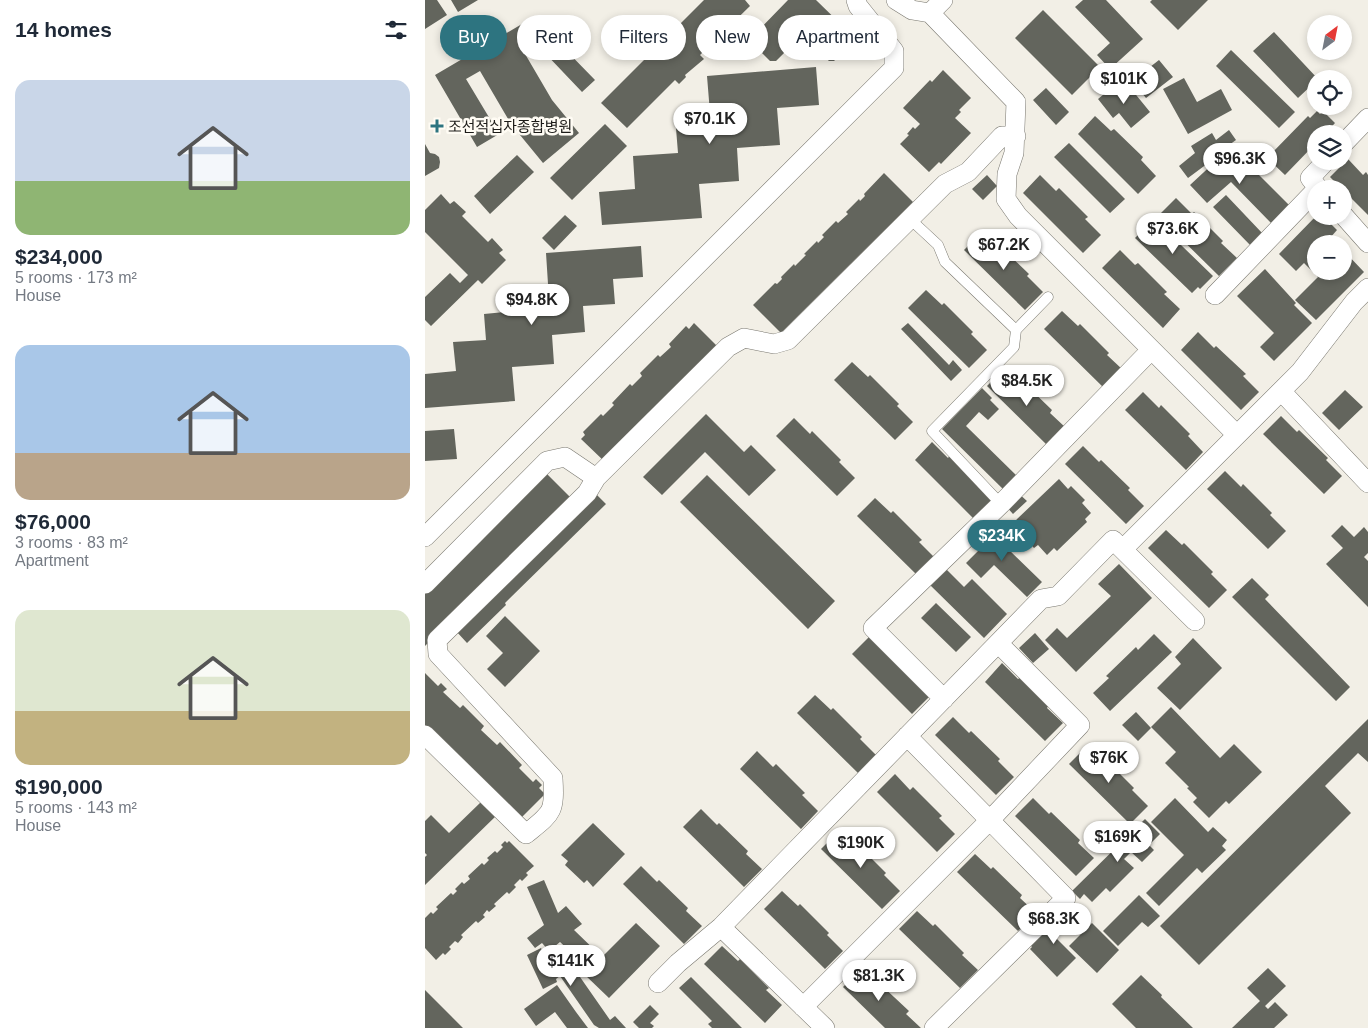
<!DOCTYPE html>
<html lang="en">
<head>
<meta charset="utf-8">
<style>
  :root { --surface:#fff; --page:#f2f2f3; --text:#1f2937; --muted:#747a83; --accent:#2d7480 }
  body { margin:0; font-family:Arial,"Noto Sans KR",sans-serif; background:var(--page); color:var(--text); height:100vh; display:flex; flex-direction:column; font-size:19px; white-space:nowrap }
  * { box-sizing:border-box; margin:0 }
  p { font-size:16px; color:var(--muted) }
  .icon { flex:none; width:28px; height:28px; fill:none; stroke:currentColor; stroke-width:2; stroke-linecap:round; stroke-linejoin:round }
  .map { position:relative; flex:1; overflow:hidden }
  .side { display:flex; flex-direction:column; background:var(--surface); width:425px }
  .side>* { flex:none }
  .guide { position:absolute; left:15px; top:15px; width:475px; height:45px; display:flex; gap:10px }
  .needle { width:32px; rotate:32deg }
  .fabs { position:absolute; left:882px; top:15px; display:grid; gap:10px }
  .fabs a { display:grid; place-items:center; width:45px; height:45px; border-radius:50%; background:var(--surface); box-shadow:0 2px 8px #0003; font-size:25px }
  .price { position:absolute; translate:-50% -42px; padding:0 11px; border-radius:18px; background:#fff; color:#222; font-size:16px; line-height:32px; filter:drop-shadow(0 1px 2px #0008) }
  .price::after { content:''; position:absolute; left:50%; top:30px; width:15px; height:11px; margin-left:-8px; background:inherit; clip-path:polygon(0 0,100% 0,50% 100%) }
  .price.on { background:var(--accent); color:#fff }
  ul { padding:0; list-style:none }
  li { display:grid; align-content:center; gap:10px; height:265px; padding:0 15px }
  li span { display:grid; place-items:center; height:155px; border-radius:15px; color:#555 }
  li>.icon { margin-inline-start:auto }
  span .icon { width:90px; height:90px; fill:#fffc; stroke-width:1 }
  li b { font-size:21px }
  h2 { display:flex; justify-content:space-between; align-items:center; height:60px; padding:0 15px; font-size:21px }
  .chip { padding:0 18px; border-radius:22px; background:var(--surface); box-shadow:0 2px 8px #0003; font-size:18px; line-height:45px }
  .chip.on { background:var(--accent); color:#fff }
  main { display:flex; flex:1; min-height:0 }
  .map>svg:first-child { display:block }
  .building { fill:#63655d }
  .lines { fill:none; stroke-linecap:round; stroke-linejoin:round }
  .lane-casing { stroke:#79776f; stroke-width:11 }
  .street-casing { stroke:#79776f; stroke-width:20 }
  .lane { stroke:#fff; stroke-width:10 }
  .street { stroke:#fff; stroke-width:19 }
  .poi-dot { fill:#2d7480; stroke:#fffcf4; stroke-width:2 }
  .labels { text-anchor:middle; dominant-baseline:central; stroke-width:5; stroke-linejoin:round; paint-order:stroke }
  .poi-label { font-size:15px; fill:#1c1b18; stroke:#fffcf4; text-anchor:start }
</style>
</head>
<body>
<main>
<section class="side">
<h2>14 homes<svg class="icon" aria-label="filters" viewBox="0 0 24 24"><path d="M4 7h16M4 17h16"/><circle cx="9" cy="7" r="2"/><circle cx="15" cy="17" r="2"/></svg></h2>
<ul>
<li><span style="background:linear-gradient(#c9d6e8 65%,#8fb573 0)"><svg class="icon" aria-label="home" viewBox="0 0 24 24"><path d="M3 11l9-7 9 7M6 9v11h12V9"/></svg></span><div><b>$234,000</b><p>5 rooms · 173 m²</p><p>House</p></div></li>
<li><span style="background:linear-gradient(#a9c7e8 70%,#b9a48a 0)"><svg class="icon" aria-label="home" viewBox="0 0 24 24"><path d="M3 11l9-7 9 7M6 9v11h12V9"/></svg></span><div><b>$76,000</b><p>3 rooms · 83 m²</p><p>Apartment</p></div></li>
<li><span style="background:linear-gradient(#dfe7d0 65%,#c2b280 0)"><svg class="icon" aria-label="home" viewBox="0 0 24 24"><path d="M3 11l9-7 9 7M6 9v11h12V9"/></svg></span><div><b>$190,000</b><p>5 rooms · 143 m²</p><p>House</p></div></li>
</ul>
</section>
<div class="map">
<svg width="943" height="1028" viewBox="0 0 943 1028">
  <rect width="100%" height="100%" fill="#f2efe6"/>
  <!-- building -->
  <path class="building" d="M0,0H12L22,15L0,29Z
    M26,0H53L33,12Z
    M279,0H320L325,6L275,55L279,59L260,75L261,77L254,84L250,80L202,128L176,103L231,48L228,45L241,32L244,35Z
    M363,0H391L431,39L409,61H404L392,50L388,55L366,56L362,50L351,61H345L324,40Z
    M658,0H681L718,39L685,69L672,55L685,43L650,7Z
    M727,0H783L753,30L725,2Z
    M618,10L675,67L647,95L590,38Z
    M97,24L106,40L96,47L127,100L154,133L118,163L86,124L55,71L41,79L74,134L52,147L10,75Z
    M849,32L893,79H891V81L873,98L828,51Z
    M130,39L170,80L157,92L118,51Z
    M806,50L870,112L854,128L791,66Z
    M734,60L748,77L721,98L707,81Z
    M391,67L394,105L352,108L355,145L312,148L314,181L274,184L277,218L177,225L174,192L210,189L208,156L253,153L250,116L285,113L282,76Z
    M518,70L546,98L534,110L536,112L530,118L546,133L516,164L514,162L504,172L475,144L484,135L482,134L488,127L490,129L495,124L478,108L505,80L507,82Z
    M759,78L772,102L796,89L807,110L763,134L738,89Z
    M691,84L696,91L703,85L725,112L706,128L694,113L688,118L673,99Z
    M621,88L644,112L631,125L608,100Z
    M892,111L895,114L898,111L910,123L900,134H891V143L860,175L842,158L883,116L885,118Z
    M670,116L686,131L689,129L718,157L716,160L731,176L713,194L653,134Z
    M180,124L202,146L147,200L125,178Z
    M804,130L811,140L797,150L798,152L763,178L754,166L770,153L766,146L787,133L791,140Z
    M644,143L700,199L685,213L629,157Z
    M0,144L5,153L10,154L14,157L15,162L14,168L0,176Z
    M806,147L865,206L846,223L806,182L782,203L765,185Z
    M92,155L109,172L65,214L49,196Z
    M923,159L938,175L941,172L943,175V215L919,191V189H917L905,177Z
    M459,173L488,202L356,333L328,305L350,283L352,284L357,279L356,277L369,264L370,266L381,255L379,254L392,241L393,243L399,237L397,235L411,221L413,223L423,214L421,212L434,199L435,201L440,196L439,194Z
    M562,175L572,186L558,200L547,189Z
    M615,175L631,191L634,188L663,217L660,219L676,235L658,253L598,193Z
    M16,194L25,204L29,201L41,212L37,216L63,242L67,238L78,250L74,253L81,260L57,284L53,280L6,326L0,320V297L25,273L35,283L43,275L0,232V210Z
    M801,195L838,234L826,246L788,207Z
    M751,198L767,214L769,212L798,241L796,243L812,258L794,276L733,216Z
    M724,214L788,276L775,289L773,287L767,293L710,238L718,230L714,225Z
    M140,215L152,226L129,250L117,238Z
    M891,216H898L912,230L905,238L911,244H891V271H919V251L939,272L891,320L870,300L893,277L879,263L871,271L854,254Z
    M557,232L573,248L575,246L604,274L602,276L618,292L600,310L539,250Z
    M216,246L218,277L188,279L190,304L158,306L160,332L127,335L129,364L87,367L90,401L0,408V374L31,371L28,342L61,340L59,314L90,311L88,287L123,284L121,253Z
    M695,250L710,265L713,263L742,292L739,294L755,309L738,328L677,268Z
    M840,269L871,303L869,305L887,323L849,361L835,347L849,333L812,296Z
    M501,290L517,305L519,303L548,332L546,334L562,350L544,368L483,308Z
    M637,311L653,326L655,324L684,353L682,355L698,370L680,389L619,329Z
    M269,323L292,346L180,462L156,439L160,435L158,432L176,414L178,416L189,405L187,403L205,384L207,386L217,376L215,373L233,355L235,357L246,347L244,344L261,326L264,329Z
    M483,323L524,365L528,360L537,370L526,381L476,329Z
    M773,332L789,348L791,346L821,374L818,376L834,392L816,410L756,350Z
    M427,362L443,377L445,375L474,404L472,406L488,422L470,440L409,380Z
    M580,368L596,384L598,382L627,410L625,413L641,428L623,446L562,386Z
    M557,388L567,398L565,400L574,409L563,420L554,412L541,426L594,478L580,491L517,429Z
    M920,390L938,407L914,430L897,413Z
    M718,392L734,408L736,405L765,434L763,436L778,452L761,470L700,410Z
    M281,414L319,452L326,445L351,470L324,496L280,452L237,495L218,477Z
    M856,416L872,432L874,430L903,458L901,460L917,476L899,494L838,434Z
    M369,418L385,434L387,431L416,460L414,462L430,478L412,496L351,436Z
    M29,429L32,459L0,461V431Z
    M507,442L523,458L525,455L568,502L550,520L490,460Z
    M658,446L674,462L676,460L705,488L703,490L719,506L701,524L640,464Z
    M800,471L816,487L818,484L847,513L845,515L861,531L843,549L782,489Z
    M121,473L146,498L0,646V589Z
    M282,475L410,601L383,629L255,502Z
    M634,479L643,489L646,486L660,500L657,503L666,513L660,519L662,522L632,551L629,548L622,555L613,545L609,548L596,534L599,531L590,521Z
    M592,492L602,501L588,514L579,504Z
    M172,495L181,504L80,603L81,605L42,643L31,631Z
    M450,498L466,513L468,511L497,540L494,542L510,558L493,576L432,516Z
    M917,525L929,537L939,527L943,532V553L939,557L943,561V607L901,564L918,548L906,536Z
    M563,530L569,536L573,531L585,542L581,547L617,582L602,597L569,565L556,578L541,563L554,550L549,544Z
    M741,530L757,545L759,543L788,572L786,574L802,590L784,608L723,548Z
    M694,564L727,598L651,672L620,640L632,628L642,638L686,596L673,584Z
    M521,569L539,587L547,579L582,614L559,638L505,585Z
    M827,578L844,595L840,599L925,687L911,701L807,597Z
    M511,603L546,637L531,652L496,618Z
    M80,616L115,651L80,687L62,669L78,653L61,636Z
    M610,633L624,649L608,663L594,648Z
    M729,634L747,652L685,711L668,693L684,678L681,676L711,647L713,650Z
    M445,636L505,696L487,714L427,654Z
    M768,638L797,668L755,710L732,688L756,664L750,657Z
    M577,663L593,679L596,677L624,705L622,708L638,723L620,741L560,682Z
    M0,673L13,686L16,683L22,689L18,692L35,708L38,705L59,726L56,730L72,745L75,742L97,765L94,768L108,782L111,779L117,785L114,788L120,794L94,820L0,725Z
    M390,695L406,710L408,708L437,737L435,739L451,755L433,773L372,713Z
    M746,707L795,758L809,744L837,772L804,804L801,801L784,818L768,802L772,798L762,788L764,787L740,763L751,752L726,727Z
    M711,712L726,728L713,741L697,725Z
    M528,717L544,733L546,731L575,759L573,761L589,777L571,795L510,735Z
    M943,719V762L933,753L900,786L926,813L774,965L735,926Z
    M662,746L678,761L680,759L709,788L707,790L723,806L705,824L644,764Z
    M332,751L348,767L351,764L380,793L377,795L393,811L376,829L315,769Z
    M470,774L485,790L488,787L517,816L514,818L530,834L512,852L452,792Z
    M608,798L624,814L626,812L655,840L653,843L669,858L651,876L590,816Z
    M750,798L783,832L788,827L802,840L797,846L801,850L777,873L772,868L734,906L721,893L759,855L726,822Z
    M57,801L72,815L0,885V857L2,855L0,853V821L6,815L24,833Z
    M276,809L292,825L294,823L323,851L321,854L337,869L319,887L258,827Z
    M720,819L735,834L724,845L729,850L717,862L706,852L699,859L709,868L685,892L681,888L667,902L659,894L655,899L647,891Z
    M168,823L200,854L168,887L162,880L159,883L140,865L143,861L136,855Z
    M414,831L430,846L432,844L461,873L459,875L475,891L457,909L396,849Z
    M80,841L82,843L84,841L109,866L101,873L103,875L97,881L95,879L89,885L91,887L84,894L82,892L69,904L71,906L64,912L62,910L58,915L60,917L53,923L51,921L36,935L38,937L33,943L30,941L24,947L26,949L20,955L18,953L11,960L0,948V918L6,912L8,914L13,909L11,907L26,893L28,895L32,891L30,889L37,882L39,884L45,879L43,876L57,863L59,865L64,860L62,858L70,851L72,853L78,847L76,845Z
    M550,854L566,869L568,867L597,895L595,898L611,913L593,931L532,872Z
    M216,866L232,882L234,880L263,908L261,911L277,926L259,944L198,884Z
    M119,880L133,913L141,906L157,924L149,930L177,957L211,923L235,946L184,998L160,975L165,970L135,942L124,951L117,943L110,948L102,938L119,925L102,887Z
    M357,891L373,906L375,904L404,933L402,935L418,951L400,969L339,909Z
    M714,895L735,916L723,927L717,922L693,946L678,931Z
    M640,908L649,918L630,937L651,958L632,977L605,949L607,947L604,944Z
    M492,911L508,926L510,924L539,953L537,955L553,970L535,988L474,929Z
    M667,923L694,950L672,973L644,946Z
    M297,946L313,961L315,959L344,988L341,990L357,1005L340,1023L279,964Z
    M116,948L124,964L139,954L185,1020L190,1016L201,1028H174L169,1025L135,976L131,979L132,982L118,989L102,955Z
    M843,968L861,986L840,1006L843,1009L850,1002L863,1015L849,1028H807L835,1001L822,988Z
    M436,969L452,985L454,983L484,1011L481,1014L496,1028H460L418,987Z
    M716,975L737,995L736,997L768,1028H711L687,1004Z
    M266,977L317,1028H287L283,1024L287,1021L254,988Z
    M132,985L151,1012L163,1028H142L130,1012L111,1026L99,1009Z
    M0,990L38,1028H0Z
    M225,1005L234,1014L225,1023L229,1026L227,1028H214L208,1022Z"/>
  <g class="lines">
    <!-- lane casing -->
    <g class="lane-casing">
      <path id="lane" d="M485,219L513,245L520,262L591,330L623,297
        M576,504L507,431L589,347L591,330"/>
    </g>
    <!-- street casing -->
    <g class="street-casing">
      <path id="street" d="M471,0L487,10L505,13L518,0
        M505,13L591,102L589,153L582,174L581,199L593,216L812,435
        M919,143L943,118
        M894,189L885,178L901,161
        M919,216L943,243
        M790,295L891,190
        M856,391L943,483
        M0,537L469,68V51L433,6L431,0
        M698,549L875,372L929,302L943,288
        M0,584L122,461L140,457L171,478
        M519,699L448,628L576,504L726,350
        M0,735L101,834C127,813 130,813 128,778L13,654L12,640L162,493L171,478L303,347L319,338L349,344L363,340L520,184L543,172L577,136H591
        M482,736L641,898L509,1028
        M296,927L400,1028
        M233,983L253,963L296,927L616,599L633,596L688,540L770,621
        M378,1007L565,820L655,725L573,643"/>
    </g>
    <!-- lane -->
    <use href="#lane" class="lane"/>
    <!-- street -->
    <use href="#street" class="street"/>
  </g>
  <!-- markers -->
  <path class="poi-dot" d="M9.5 118.5h5v5h5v5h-5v5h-5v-5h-5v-5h5z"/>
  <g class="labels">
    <!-- poi labels -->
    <g class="poi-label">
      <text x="23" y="126">조선적십자종합병원</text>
    </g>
  </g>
</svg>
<div class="fabs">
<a><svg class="needle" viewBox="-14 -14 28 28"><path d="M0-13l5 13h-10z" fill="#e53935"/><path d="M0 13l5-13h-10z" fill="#747a83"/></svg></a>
<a><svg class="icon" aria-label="locate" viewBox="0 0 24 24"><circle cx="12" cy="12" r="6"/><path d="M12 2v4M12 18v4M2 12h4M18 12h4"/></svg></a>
<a><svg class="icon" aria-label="layers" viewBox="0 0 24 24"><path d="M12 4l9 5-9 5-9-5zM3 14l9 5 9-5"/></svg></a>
<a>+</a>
<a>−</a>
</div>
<b class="price" style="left:699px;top:105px">$101K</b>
<b class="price" style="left:285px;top:145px">$70.1K</b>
<b class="price" style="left:815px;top:185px">$96.3K</b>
<b class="price" style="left:748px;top:255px">$73.6K</b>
<b class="price" style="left:579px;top:271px">$67.2K</b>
<b class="price" style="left:107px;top:326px">$94.8K</b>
<b class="price" style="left:602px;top:407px">$84.5K</b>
<b class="price on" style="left:577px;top:562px">$234K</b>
<b class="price" style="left:684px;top:784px">$76K</b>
<b class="price" style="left:693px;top:863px">$169K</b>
<b class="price" style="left:436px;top:869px">$190K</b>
<b class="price" style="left:629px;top:945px">$68.3K</b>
<b class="price" style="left:146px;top:987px">$141K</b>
<b class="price" style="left:454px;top:1002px">$81.3K</b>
<div class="guide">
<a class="chip on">Buy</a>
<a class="chip">Rent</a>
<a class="chip">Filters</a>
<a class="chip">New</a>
<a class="chip">Apartment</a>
</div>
</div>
</main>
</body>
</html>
